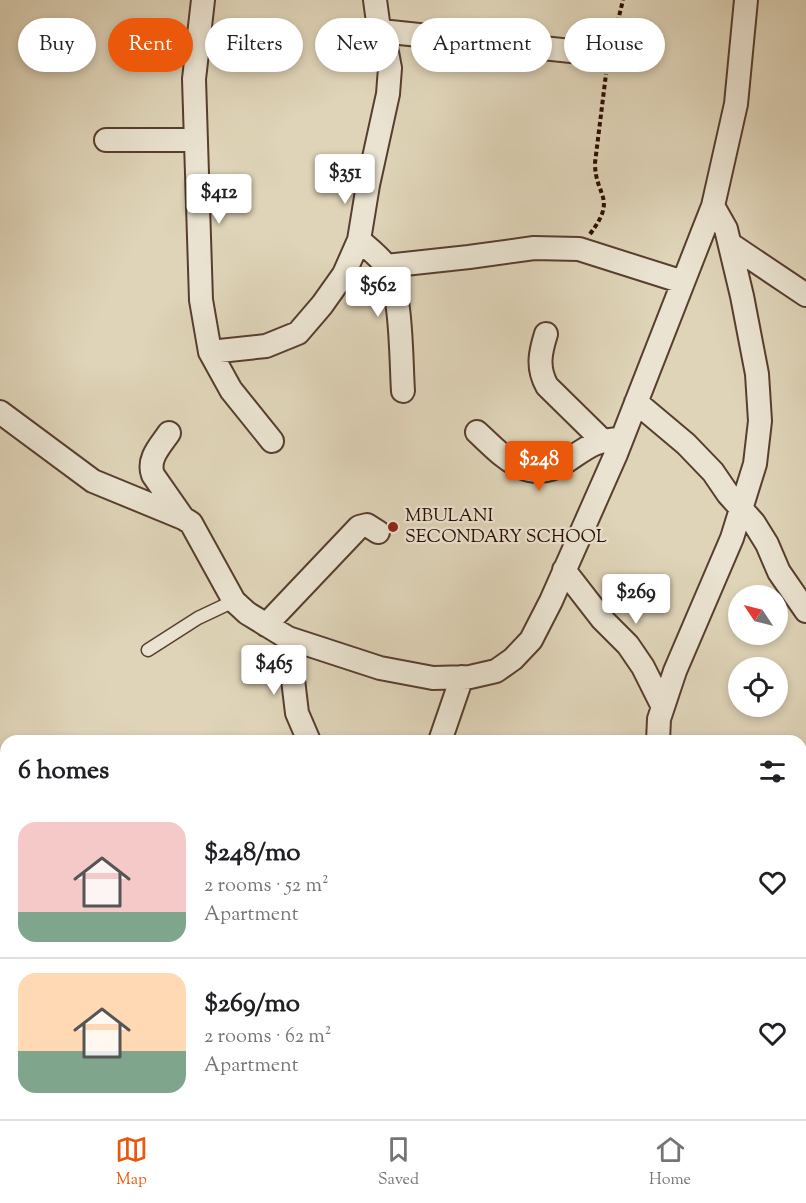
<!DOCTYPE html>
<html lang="en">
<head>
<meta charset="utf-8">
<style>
  :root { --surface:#fff; --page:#f6f6f6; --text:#202124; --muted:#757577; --line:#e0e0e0; --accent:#ea580c }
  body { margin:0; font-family:"Sorts Mill Goudy",serif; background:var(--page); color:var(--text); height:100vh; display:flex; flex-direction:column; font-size:22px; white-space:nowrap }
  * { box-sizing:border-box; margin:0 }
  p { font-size:20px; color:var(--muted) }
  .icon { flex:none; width:33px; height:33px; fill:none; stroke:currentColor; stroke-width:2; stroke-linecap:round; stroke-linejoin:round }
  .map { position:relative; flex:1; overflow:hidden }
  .side { position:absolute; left:0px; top:735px; width:807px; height:384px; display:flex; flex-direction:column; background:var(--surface); border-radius:18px 18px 0 0; box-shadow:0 3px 9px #0003 }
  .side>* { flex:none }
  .top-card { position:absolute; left:18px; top:18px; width:771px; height:54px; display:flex; gap:12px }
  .needle { width:39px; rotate:305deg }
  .controls { position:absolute; left:728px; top:585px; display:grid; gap:12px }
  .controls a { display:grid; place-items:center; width:60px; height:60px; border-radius:50%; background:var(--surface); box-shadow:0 3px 9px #0003; font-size:30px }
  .price { position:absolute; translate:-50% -51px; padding:0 14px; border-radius:6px; background:#fff; color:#222; font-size:20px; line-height:39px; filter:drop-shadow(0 2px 3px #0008) }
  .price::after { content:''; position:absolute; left:50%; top:36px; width:18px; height:14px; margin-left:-9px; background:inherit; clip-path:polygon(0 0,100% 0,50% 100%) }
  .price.current { background:var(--accent); color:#fff }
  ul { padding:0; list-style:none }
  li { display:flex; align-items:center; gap:18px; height:150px; padding:0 18px }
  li+li { border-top:2px solid var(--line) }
  li span { display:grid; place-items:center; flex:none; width:168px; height:120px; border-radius:18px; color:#555 }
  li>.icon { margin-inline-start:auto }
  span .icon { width:72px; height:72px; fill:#fffc; stroke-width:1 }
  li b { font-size:26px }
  h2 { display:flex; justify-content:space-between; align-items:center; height:72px; padding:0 18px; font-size:26px }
  .pill { padding:0 21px; border-radius:27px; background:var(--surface); box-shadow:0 3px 9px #0003; font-size:21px; line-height:54px }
  .pill.current { background:var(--accent); color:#fff }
  .dock { display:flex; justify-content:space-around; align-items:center; height:84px; border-top:2px solid var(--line); background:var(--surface); font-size:16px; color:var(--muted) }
  .dock a { display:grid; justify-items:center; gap:3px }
  .dock .current { color:var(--accent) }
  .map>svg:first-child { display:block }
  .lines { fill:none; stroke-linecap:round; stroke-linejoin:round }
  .service-casing { stroke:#583e2e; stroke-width:15 }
  .minor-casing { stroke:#583e2e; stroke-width:26 }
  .path { stroke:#2b0c00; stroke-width:4; stroke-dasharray:4.5 3; stroke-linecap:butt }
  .service { stroke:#eae3d1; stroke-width:12 }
  .minor { stroke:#eae3d1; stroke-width:22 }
  .poi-dot { fill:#8f2418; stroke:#eae3d1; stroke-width:2 }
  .labels { text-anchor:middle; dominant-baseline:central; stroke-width:4.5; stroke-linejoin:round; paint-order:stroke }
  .poi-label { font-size:18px; fill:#2b0c00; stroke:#eae3d1; text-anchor:start }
</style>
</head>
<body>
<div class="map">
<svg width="806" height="1119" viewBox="0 0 806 1119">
  <rect width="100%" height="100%" fill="#dfd4b8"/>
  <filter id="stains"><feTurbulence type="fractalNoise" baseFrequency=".00333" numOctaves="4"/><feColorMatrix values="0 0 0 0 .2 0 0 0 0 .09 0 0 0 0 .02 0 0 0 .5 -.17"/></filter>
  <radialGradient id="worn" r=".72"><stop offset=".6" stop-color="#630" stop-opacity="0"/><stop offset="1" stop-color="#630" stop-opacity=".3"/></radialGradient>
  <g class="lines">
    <!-- service casing -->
    <g class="service-casing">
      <path id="service" d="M148,650L198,618L234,601
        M0,851L6,845"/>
    </g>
    <!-- minor casing -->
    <g class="minor-casing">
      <path id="minor" d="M203,0L194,79L201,300L210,352L231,390L272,441
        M381,31L609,55
        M106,140H196
        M359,240C368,248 379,256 386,266C402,289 401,362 403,391
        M730,244L806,295
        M386,266L469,257L534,248L579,249L683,282
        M546,334C540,353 537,368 547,386L603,441
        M210,352L266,346L298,333L322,305L344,274L359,240L368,185L388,94L390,68L385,42L378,22L375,0
        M636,402L686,444L713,472L728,494L754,523L767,544L779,572L806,611
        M0,412L93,481L183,518L191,523L234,601L247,613L288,638L380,668L433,678L470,677L496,671L513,659L531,640L551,601L616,454L702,234L713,206L736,104L746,0
        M477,432C504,457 529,487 567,461C588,447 594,440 621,439
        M169,433C160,446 147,459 153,475L183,518
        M564,570L602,619L628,645L643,667L663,707
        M266,625L359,527L367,525L378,532
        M288,638L297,713L309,741
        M440,741L462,677
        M658,741L659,719L675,671L732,538L755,464L760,421L757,374L742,296L726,229L713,206
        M802,827L806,837
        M801,1100L806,1108
        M533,1113L538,1119
        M650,1113L651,1119
        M222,1119L226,1113
        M467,1119L475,1113"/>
    </g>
    <!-- path -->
    <path class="path" d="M614,37L623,0
      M590,234C618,197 595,197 595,163L606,74"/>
    <!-- service -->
    <use href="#service" class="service"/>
    <!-- minor -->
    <use href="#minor" class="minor"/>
  </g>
  <!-- markers -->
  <circle class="poi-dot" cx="393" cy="527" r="6"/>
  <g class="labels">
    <!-- poi labels -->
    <g class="poi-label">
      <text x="405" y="517">MBULANI<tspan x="405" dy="21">SECONDARY SCHOOL</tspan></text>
    </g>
  </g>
  <rect width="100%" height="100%" filter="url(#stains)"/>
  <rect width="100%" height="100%" fill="url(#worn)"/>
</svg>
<div class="controls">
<a><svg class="needle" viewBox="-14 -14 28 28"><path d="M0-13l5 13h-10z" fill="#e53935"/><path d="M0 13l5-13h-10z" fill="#757577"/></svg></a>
<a><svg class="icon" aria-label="locate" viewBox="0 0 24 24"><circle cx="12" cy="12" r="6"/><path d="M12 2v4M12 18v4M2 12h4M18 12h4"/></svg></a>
</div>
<b class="price" style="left:345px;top:205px">$351</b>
<b class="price" style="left:219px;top:225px">$412</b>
<b class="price" style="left:378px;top:318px">$562</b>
<b class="price current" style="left:539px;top:492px">$248</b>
<b class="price" style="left:636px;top:625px">$269</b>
<b class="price" style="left:274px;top:696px">$465</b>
<div class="top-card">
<a class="pill">Buy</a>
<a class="pill current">Rent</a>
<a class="pill">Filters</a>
<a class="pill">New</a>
<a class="pill">Apartment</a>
<a class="pill">House</a>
</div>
<section class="side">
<h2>6 homes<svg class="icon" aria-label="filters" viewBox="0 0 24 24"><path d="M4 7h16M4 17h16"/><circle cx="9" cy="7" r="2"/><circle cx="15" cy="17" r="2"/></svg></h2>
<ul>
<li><span style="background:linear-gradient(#f6c9c9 75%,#7fa58c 0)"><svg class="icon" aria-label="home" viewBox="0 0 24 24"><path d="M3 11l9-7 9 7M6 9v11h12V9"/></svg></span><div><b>$248/mo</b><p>2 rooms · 52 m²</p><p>Apartment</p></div><svg class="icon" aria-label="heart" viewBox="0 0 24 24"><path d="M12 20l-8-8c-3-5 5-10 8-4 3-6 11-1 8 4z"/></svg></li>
<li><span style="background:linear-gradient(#ffd9b3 65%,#7fa58c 0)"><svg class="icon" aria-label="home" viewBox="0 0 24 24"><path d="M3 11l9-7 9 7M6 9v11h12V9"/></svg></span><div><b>$269/mo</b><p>2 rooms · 62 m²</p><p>Apartment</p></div><svg class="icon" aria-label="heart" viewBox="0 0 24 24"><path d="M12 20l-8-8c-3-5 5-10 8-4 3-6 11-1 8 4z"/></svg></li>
</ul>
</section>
</div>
<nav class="dock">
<a class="current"><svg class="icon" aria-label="map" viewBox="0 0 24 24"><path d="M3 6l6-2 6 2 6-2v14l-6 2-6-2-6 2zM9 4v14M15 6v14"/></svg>Map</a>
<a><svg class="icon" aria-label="saved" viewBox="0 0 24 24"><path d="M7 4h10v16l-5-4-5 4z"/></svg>Saved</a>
<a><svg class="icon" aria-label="home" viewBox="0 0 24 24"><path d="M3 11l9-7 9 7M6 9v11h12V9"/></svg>Home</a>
</nav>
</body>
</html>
